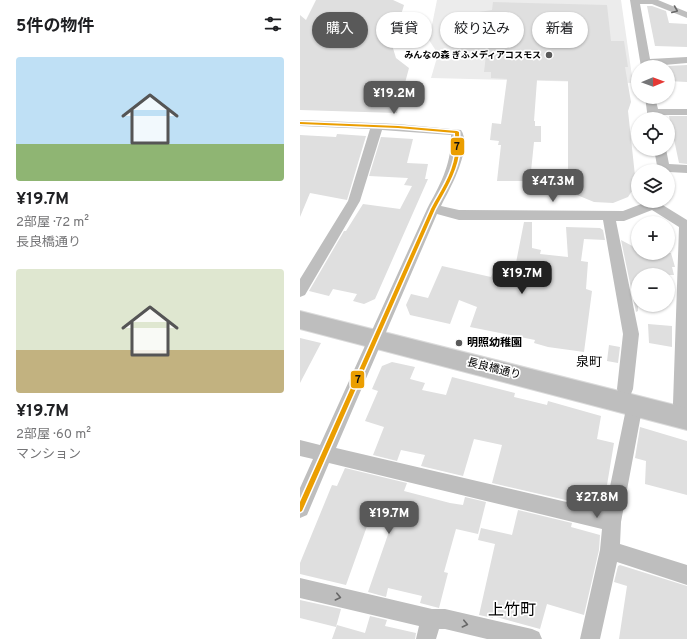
<!DOCTYPE html>
<html lang="ja">
<head>
<meta charset="utf-8">
<style>
  :root { --surface:#fff; --page:#f6f6f6; --text:#202124; --muted:#757577; --accent:#595959 }
  body { margin:0; font-family:Overpass,"Noto Sans JP",sans-serif; background:var(--page); color:var(--text); height:100vh; display:flex; flex-direction:column; font-size:15px; white-space:nowrap }
  * { box-sizing:border-box; margin:0 }
  p { font-size:13px; color:var(--muted) }
  .icon { flex:none; width:22px; height:22px; fill:none; stroke:currentColor; stroke-width:2; stroke-linecap:round; stroke-linejoin:round }
  .map { position:relative; flex:1; overflow:hidden }
  .sheet { display:flex; flex-direction:column; background:var(--surface); width:300px }
  .sheet>* { flex:none }
  .hud { position:absolute; left:12px; top:12px; width:315px; height:36px; display:flex; gap:8px }
  .needle { width:26px; rotate:89deg }
  .controls { position:absolute; left:331px; top:60px; display:grid; gap:8px }
  .controls a { display:grid; place-items:center; width:44px; height:44px; border-radius:50%; background:var(--surface); box-shadow:0 1px 3px #0004; font-size:20px }
  .price { position:absolute; translate:-50% -34px; padding:0 9px; border-radius:8px; background:var(--accent); color:#fff; font-size:13px; line-height:26px; filter:drop-shadow(0 1px 2px #0008) }
  .price::after { content:''; position:absolute; left:50%; top:24px; width:12px; height:9px; margin-left:-6px; background:inherit; clip-path:polygon(0 0,100% 0,50% 100%) }
  .price.active { background:#222; color:#fff }
  ul { padding:0; list-style:none }
  li { display:grid; align-content:center; gap:8px; height:212px; padding:0 16px }
  li span { display:grid; place-items:center; height:124px; border-radius:4px; color:#555 }
  li>.icon { margin-inline-start:auto }
  span .icon { width:72px; height:72px; fill:#fffc; stroke-width:1 }
  li b { font-size:17px }
  h2 { display:flex; justify-content:space-between; align-items:center; height:48px; padding:0 16px; font-size:17px }
  .pill { padding:0 14px; border-radius:18px; background:var(--surface); box-shadow:0 1px 3px #0004; font-size:14px; line-height:36px }
  .pill.active { background:var(--accent); color:#fff }
  main { display:flex; flex:1; min-height:0 }
  .map>svg:first-child { display:block }
  .green { fill:#ececec }
  .building { fill:#dfdfdf }
  .lines { fill:none; stroke-linecap:round; stroke-linejoin:round }
  .highway-casing { stroke:#dbdbdb; stroke-width:2 }
  .minor { fill:#bebebe; fill-rule:evenodd }
  .highway { fill:#bebebe; fill-rule:evenodd }
  .bus-1-casing { stroke:#fff; stroke-width:3 }
  .bus-1 { fill:#eb9e00; fill-rule:evenodd }
  .oneway { stroke:#686868 }
  .poi-dot { fill:#595959; stroke:#fff; stroke-width:1.5 }
  .labels { text-anchor:middle; dominant-baseline:central; stroke-width:3.5; stroke-linejoin:round; paint-order:stroke }
  .far-poi-label { font-size:9px; font-weight:bold; fill:#000; stroke:#fff; text-anchor:end }
  .poi-label { font-size:11px; font-weight:bold; fill:#000; stroke:#fff; text-anchor:start }
  .street-label { font-size:11px; fill:#000; stroke:#fff }
  .quarter-label { font-size:13px; fill:#000; stroke:#fff }
  .near-quarter-label { font-size:16px; fill:#000; stroke:#fff }
  .line-badge { stroke:#fff; stroke-width:1.5 }
  .pale-badge-label { font-size:11px; text-anchor:middle; font-weight:bold; fill:#111 }
</style>
</head>
<body>
<main>
<section class="sheet">
<h2>5件の物件<svg class="icon" aria-label="filters" viewBox="0 0 24 24"><path d="M4 7h16M4 17h16"/><circle cx="9" cy="7" r="2"/><circle cx="15" cy="17" r="2"/></svg></h2>
<ul>
<li><span style="background:linear-gradient(#bfe0f5 70%,#8fb573 0)"><svg class="icon" aria-label="home" viewBox="0 0 24 24"><path d="M3 11l9-7 9 7M6 9v11h12V9"/></svg></span><div><b>¥19.7M</b><p>2部屋 · 72 m²</p><p>長良橋通り</p></div></li>
<li><span style="background:linear-gradient(#dfe7d0 65%,#c2b280 0)"><svg class="icon" aria-label="home" viewBox="0 0 24 24"><path d="M3 11l9-7 9 7M6 9v11h12V9"/></svg></span><div><b>¥19.7M</b><p>2部屋 · 60 m²</p><p>マンション</p></div></li>
</ul>
</section>
<div class="map">
<svg width="387" height="639" viewBox="0 0 387 639">
  <rect width="100%" height="100%" fill="#fff"/>
  <!-- green -->
  <path class="green" d="M137,0H321L333,83L131,78L138,54L129,40Z"/>
  <!-- building -->
  <path class="building" d="M16,0H93L104,5L92,45L96,58L109,68L97,113L0,110V15L6,20Z
    M193,2L307,5L311,41H324L328,67H325L331,102L328,111L336,185L328,197L313,203L294,202L277,195L271,186L268,178V81L237,80L234,121H235V126H241V142H234L230,181H197L201,145H198L199,141L190,140L192,123L201,124L207,79L191,78V72H184L188,38H182L183,28L166,14L192,10Z
    M347,6H352L366,11L369,23L387,24V47L355,46Z
    M387,65V82L368,81V66Z
    M369,116H387V164L379,163Z
    M37,134L66,136L47,200L10,193L0,217V135L36,137Z
    M81,137L113,139L107,163L128,164L125,179H128L75,299L64,304L53,301L57,294L33,289L29,296L9,291L44,231H46L63,204L100,209L112,186L104,185L108,178L69,176Z
    M224,222H232V248L241,250L240,254L268,257L266,227L300,228L303,230L305,240L284,239L281,261L288,262L286,289L292,291L284,352L248,347L234,343L235,340L170,327L177,307L159,300L150,324L110,315L106,305L111,294L128,298L142,266L191,277L194,270L214,273Z
    M321,240L338,249V253H371L375,267H372L374,275H338V311L336,312Z
    M348,324L372,326V347L349,343Z
    M0,338L21,343L0,383Z
    M309,345L320,347L318,363L307,361Z
    M92,362L115,367L110,379L125,383L122,390L146,395L152,377L215,393L214,397L247,405L248,401L301,416L297,439L314,443L305,497L273,488L270,501L192,483L202,445L174,439L163,476L121,466L125,455L101,450L97,461L73,455L84,427L65,421L78,391L72,389L82,366Z
    M340,427L387,441V495L345,484L346,461L335,458Z
    M45,468L107,483L104,491L150,503L163,505L165,497L186,502L178,534L156,529L144,572L148,573L139,608L120,603L122,596L88,588L86,597L68,592L92,523L71,515L46,585L0,574V563L32,485L37,486Z
    M218,510L272,523L271,527L300,535L299,550L284,615L247,604L240,629L193,616V618L179,615L195,544L178,540L181,528L212,535Z
    M320,565L387,586V639H319L327,586L314,582L318,566Z
    M0,600L41,609L36,627L0,618Z
    M70,616L87,620L85,626L116,633L115,639H32L37,625L65,633Z"/>
  <g class="lines">
    <!-- highway casing -->
    <g class="highway-casing">
      <path id="highway" d="M0,311L387,408V430L0,329Z"/>
    </g>
    <!-- minor -->
    <path class="minor" d="M330,0H358L387,12V18L352,4H340L350,59L387,57V63L341,67Z
      M345,97H355L358,109H387V115H359L360,119H348Z
      M0,120L98,124L161,130C173,148 150,189 141,206L159,210L323,211L349,201H362L361,204L387,220V409L381,411L375,409L373,404L379,227L352,210L324,221H316L339,334L333,389L331,394L325,396L319,394L317,389L323,334L303,220H159L137,214L36,448L305,511L327,404L329,399L335,397L341,399L343,404L321,522L320,544L387,565V585L317,562L300,639H280L300,550L302,529L29,463L7,515L0,518V488L13,459L0,456V440L20,445L127,209C140,185 152,164 151,135L82,130L60,201L5,295L0,297V279L48,201L70,129L0,126Z
      M354,149H366L369,164L387,165V173L369,172L368,174V171H358Z
      M0,578L132,609H145L232,629L239,632L242,639H187L145,629H139L136,639H116L119,626L0,598Z"/>
    <!-- highway -->
    <use href="#highway" class="highway"/>
    <!-- bus-1 casing -->
    <g class="bus-1-casing">
      <path id="bus-1" d="M0,122L98,126L157,131L159,132C159,139 160,147 159,154C156,174 144,192 135,209L2,511L0,512V502L131,209C140,192 152,175 155,155C156,148 155,140 155,133L98,128L0,124Z"/>
    </g>
    <!-- bus-1 -->
    <use href="#bus-1" class="bus-1"/>
  </g>
  <!-- one-way arrows -->
  <defs><path id="oneway-chevron" d="M-2-3.5L2.5 0L-2 3.5" fill="none" stroke-width="1.6" stroke-linecap="round" stroke-linejoin="round"/></defs>
  <g class="oneway">
    <use href="#oneway-chevron" transform="translate(375 10) rotate(22)"/>
    <use href="#oneway-chevron" transform="translate(38 597) rotate(13)"/>
    <use href="#oneway-chevron" transform="translate(165 624) rotate(13)"/>
  </g>
  <!-- markers -->
  <g class="poi-dot">
    <circle cx="249" cy="55" r="4"/>
    <circle cx="159" cy="343" r="4"/>
  </g>
  <g class="labels">
    <!-- far-poi labels -->
    <g class="far-poi-label">
      <text x="241" y="55">みんなの森 ぎふメディアコスモス</text>
    </g>
    <!-- poi labels -->
    <g class="poi-label">
      <text x="167" y="343">明照幼稚園</text>
    </g>
    <!-- street labels -->
    <g class="street-label">
      <text transform="translate(194 369) rotate(14)">長良橋通り</text>
    </g>
    <!-- quarter labels -->
    <g class="quarter-label">
      <text x="289" y="363">泉町</text>
    </g>
    <!-- near-quarter labels -->
    <g class="near-quarter-label">
      <text x="212" y="611">上竹町</text>
    </g>
  </g>
  <g class="line-badge">
    <rect x="150" y="137" width="15" height="19" rx="4" fill="#eb9e00"/>
    <rect x="50" y="370" width="15" height="19" rx="4" fill="#eb9e00"/>
  </g>
  <g class="pale-badge-label">
    <text x="157" y="150">7</text>
    <text x="58" y="383">7</text>
  </g>
</svg>
<div class="controls">
<a><svg class="needle" viewBox="-14 -14 28 28"><path d="M0-13l5 13h-10z" fill="#e53935"/><path d="M0 13l5-13h-10z" fill="#757577"/></svg></a>
<a><svg class="icon" aria-label="locate" viewBox="0 0 24 24"><circle cx="12" cy="12" r="6"/><path d="M12 2v4M12 18v4M2 12h4M18 12h4"/></svg></a>
<a><svg class="icon" aria-label="layers" viewBox="0 0 24 24"><path d="M12 4l9 5-9 5-9-5zM3 14l9 5 9-5"/></svg></a>
<a>+</a>
<a>−</a>
</div>
<b class="price" style="left:94px;top:115px">¥19.2M</b>
<b class="price" style="left:253px;top:203px">¥47.3M</b>
<b class="price active" style="left:222px;top:295px">¥19.7M</b>
<b class="price" style="left:297px;top:519px">¥27.8M</b>
<b class="price" style="left:89px;top:535px">¥19.7M</b>
<div class="hud">
<a class="pill active">購入</a>
<a class="pill">賃貸</a>
<a class="pill">絞り込み</a>
<a class="pill">新着</a>
</div>
</div>
</main>
</body>
</html>
